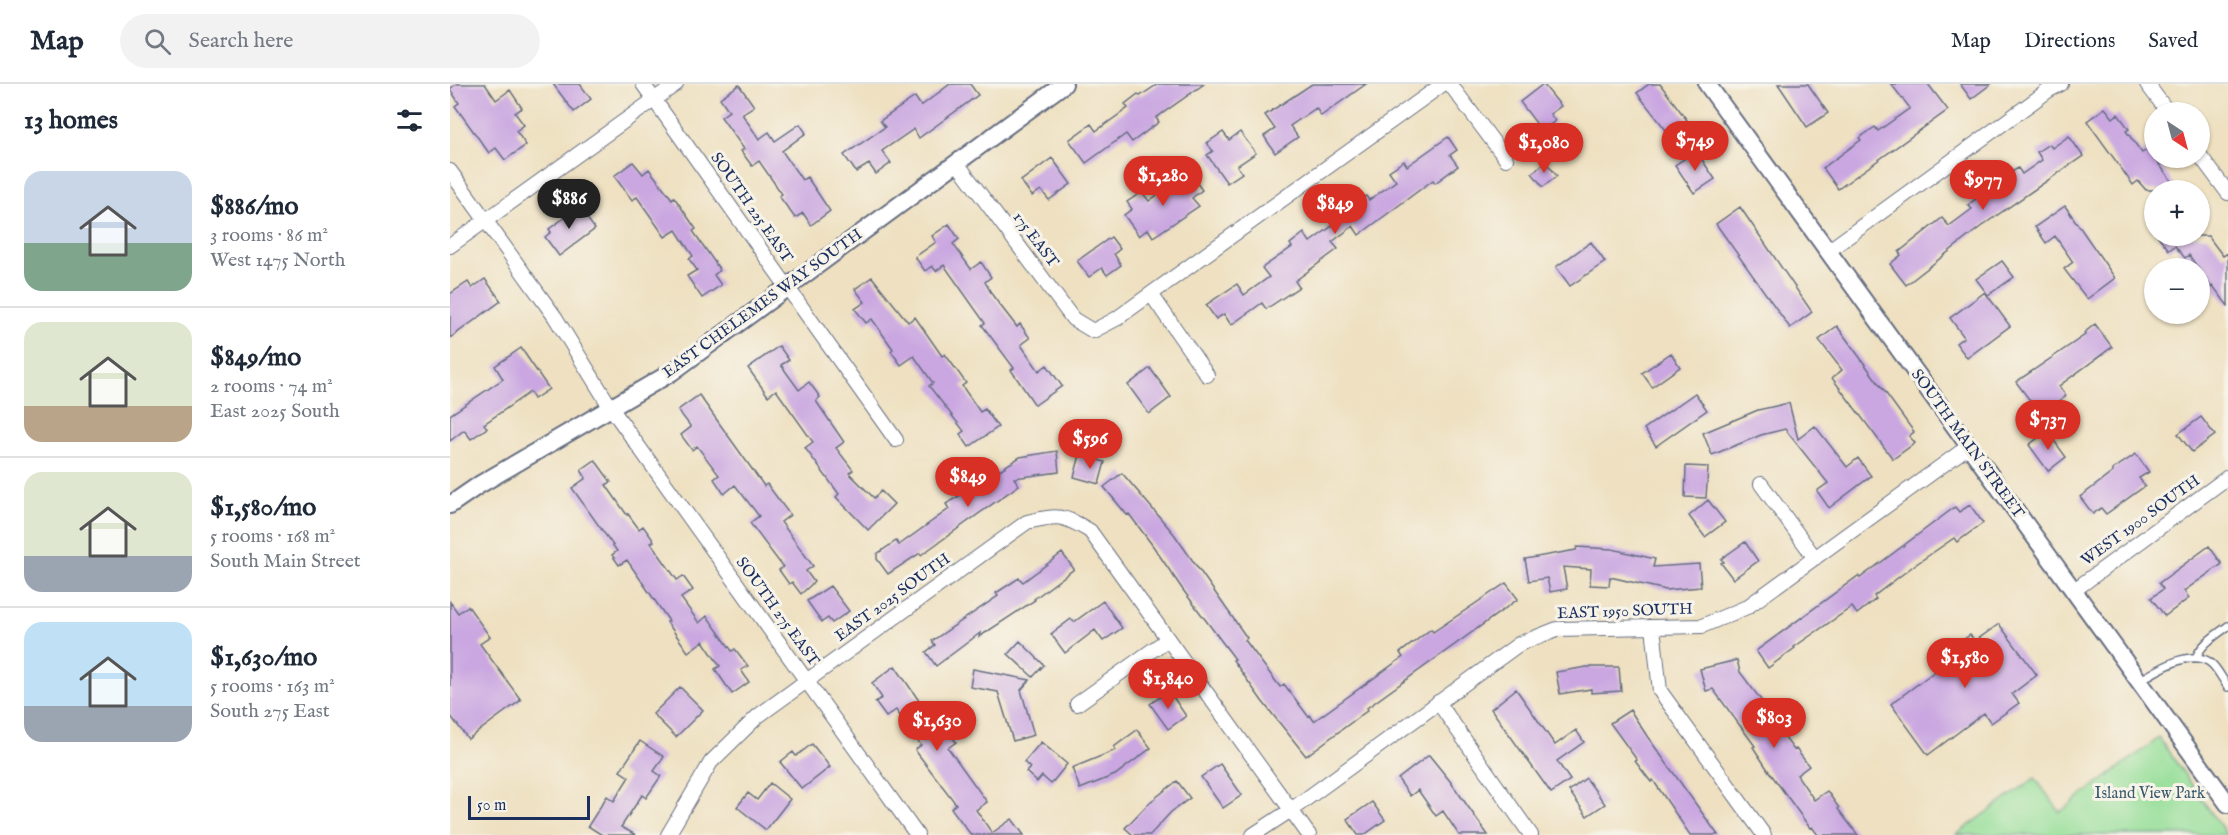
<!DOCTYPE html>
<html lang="en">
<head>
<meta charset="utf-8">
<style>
  :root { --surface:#fff; --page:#f2f2f3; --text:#1f2937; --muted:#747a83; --line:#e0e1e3; --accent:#d93025 }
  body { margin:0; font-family:"IM FELL English",serif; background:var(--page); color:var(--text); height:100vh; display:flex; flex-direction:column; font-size:22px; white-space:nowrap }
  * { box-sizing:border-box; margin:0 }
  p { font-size:20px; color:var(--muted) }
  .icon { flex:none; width:33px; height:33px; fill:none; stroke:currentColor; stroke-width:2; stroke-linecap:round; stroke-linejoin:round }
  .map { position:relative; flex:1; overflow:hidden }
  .details { display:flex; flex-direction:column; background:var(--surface); width:450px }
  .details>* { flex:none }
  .needle { width:39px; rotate:144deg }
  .fabs { position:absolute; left:1694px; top:18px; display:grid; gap:12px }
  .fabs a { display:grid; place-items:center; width:66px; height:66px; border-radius:50%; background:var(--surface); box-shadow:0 2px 4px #0004; font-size:30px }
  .scale { position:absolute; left:18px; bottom:15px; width:122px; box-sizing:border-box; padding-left:6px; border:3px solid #1b2f5e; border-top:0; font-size:16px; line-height:21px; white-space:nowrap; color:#1b2f5e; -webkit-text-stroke:4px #f7f3e8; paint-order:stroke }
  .price { position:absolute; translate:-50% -51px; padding:0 14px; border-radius:21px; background:var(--accent); color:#fff; font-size:20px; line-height:39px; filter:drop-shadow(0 2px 3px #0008) }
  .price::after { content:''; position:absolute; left:50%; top:36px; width:18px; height:14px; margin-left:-9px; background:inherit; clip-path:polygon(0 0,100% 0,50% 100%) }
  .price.active { background:#222; color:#fff }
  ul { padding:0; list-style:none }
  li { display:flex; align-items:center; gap:18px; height:150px; padding:0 24px }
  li+li { border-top:2px solid var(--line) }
  li span { display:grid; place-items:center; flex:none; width:168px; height:120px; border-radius:18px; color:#555 }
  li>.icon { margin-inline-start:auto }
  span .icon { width:72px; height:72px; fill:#fffc; stroke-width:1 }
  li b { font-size:26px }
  h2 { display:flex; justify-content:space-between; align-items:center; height:72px; padding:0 24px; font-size:26px }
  header { display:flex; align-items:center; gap:36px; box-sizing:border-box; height:84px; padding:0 30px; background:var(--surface); border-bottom:2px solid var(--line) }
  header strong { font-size:28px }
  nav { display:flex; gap:33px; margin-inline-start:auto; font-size:21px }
  .search { width:420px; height:54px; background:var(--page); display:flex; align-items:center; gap:15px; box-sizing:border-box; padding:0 21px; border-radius:33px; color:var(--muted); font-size:22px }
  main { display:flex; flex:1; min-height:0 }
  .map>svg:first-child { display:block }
  .green { fill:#97df9a; stroke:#59877c; stroke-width:1.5 }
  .building { fill:#caa7e1 }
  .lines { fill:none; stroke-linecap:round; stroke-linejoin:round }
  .service-casing { stroke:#656d80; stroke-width:10 }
  .minor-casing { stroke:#656d80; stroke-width:16 }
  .tertiary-casing { stroke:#656d80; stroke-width:20 }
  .service { stroke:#fff; stroke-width:7 }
  .minor { stroke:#fff; stroke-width:14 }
  .tertiary { stroke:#fff; stroke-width:16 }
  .labels { text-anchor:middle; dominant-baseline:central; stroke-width:6; stroke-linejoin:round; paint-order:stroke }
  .street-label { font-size:16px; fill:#1b2f5e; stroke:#f7f3e8 }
  .park-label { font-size:16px; fill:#3a5b6d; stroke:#f7f3e8 }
</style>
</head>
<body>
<header>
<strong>Map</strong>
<div class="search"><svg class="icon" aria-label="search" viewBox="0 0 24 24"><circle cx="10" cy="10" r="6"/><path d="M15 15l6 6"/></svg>Search here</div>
<nav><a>Map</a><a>Directions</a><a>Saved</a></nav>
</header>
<main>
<section class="details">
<h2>13 homes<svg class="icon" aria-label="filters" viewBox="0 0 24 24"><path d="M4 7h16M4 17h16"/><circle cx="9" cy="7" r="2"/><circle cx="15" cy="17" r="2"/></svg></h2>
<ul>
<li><span style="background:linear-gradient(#c9d6e8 60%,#7fa58c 0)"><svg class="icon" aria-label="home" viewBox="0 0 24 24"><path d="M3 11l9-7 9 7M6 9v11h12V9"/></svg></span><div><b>$886/mo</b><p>3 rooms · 86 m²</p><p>West 1475 North</p></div></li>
<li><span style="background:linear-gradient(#dfe7d0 70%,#b9a48a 0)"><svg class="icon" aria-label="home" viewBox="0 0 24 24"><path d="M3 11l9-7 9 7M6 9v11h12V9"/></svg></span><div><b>$849/mo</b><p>2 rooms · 74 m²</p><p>East 2025 South</p></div></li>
<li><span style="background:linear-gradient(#dfe7d0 70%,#9aa5b1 0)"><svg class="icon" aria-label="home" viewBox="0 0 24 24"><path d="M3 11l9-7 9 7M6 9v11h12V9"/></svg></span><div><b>$1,580/mo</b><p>5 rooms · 168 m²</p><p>South Main Street</p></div></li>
<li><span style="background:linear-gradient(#bfe0f5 70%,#9aa5b1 0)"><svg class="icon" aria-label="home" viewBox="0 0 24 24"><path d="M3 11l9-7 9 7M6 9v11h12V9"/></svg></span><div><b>$1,630/mo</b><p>5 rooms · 163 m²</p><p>South 275 East</p></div></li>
</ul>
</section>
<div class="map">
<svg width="1778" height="751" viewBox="0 0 1778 751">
  <rect width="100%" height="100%" fill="#f7f3e8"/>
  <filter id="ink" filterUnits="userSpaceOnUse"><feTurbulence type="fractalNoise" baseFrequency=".0167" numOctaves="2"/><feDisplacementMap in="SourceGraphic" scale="12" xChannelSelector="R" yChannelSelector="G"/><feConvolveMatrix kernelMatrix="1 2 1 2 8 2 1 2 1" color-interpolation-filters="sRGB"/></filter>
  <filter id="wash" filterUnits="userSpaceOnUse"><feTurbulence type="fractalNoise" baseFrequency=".008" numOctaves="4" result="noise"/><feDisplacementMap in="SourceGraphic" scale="24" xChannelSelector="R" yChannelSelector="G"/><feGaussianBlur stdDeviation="1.35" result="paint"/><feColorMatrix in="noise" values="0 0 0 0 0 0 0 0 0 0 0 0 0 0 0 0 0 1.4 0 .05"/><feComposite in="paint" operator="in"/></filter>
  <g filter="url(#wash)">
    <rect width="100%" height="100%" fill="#eee0c0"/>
    <!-- green -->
    <path class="green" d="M1709,654L1777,751H1506L1585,694L1610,728Z"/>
    <g id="blocks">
      <!-- building -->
      <path class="building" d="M6,0H35L46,16L60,6L72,24L65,29L74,41L66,47L76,61L55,76L46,64L39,69L5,22L9,19L0,5Z
        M103,0H130L141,15L124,28Z
        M500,0H520L528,11L469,54L464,45L432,67L441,79L426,90L419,80L406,88L394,71L435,43L430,37L465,13L471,22Z
        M708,0H754L706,34L709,38L682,58L676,50L636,79L619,56L641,40L646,47L678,24L675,20L688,10L690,12Z
        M862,0H916L871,32L866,24L840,42L848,53L825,69L814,52L825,45L815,31Z
        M1093,0L1111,22L1100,30L1105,37L1092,47L1070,18Z
        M1199,0H1210L1237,36L1219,50L1187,9Z
        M1328,0H1358L1378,29L1357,43Z
        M1441,0H1478L1498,26L1388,105L1373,84L1411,56L1409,54L1425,43L1428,47L1460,24Z
        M1510,0H1541L1521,15Z
        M289,1L304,22L292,30L309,55L319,48L325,57L350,40L356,49L332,67L352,96L357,93L380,127L361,141L353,129L345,134L329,112L332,110L309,77L302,82L291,67L294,65L271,33L279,27L270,14Z
        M1655,24L1663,34L1668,30L1679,45L1676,47L1692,69L1698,65L1728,106H1696L1688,97L1683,101L1637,37Z
        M773,48L779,56L790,48L806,69L787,82L792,89L777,99L757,71L763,67L757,59Z
        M1619,52L1633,72L1533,141L1456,201L1440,180L1451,171L1449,168L1492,134L1499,142L1522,125L1518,121L1554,93L1568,84L1572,90L1592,76L1587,68L1599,60L1602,64Z
        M998,53L1007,66L1000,71L1008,82L985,99L983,96L909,151L903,142L882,158L888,165L845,197L849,203L816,225L812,219L781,241L774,230L766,235L756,221L787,200L794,211L819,193L812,184L842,163L840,160L854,149L860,158L889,137L886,133L916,112L919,116L946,97L939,87L954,77L957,82Z
        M1246,67L1265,95L1244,109L1225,81Z
        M602,74L621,100L599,116L591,106L582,112L571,97Z
        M183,78L193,90L199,85L222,115L224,113L246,145L243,147L270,186L264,191L271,201L252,214L237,192L247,186L239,175L243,172L226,146L215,153L187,113L182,116L164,92Z
        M1096,78L1107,92L1093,103L1082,89Z
        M739,88L752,106L742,114L749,122L703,153L698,145L689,152L674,131L682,125L677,118L692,108L699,117Z
        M126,119L145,145L109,172L95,153L101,148L99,145L114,134L111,130Z
        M1615,122L1665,194L1637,215L1614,185L1623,178L1605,152L1596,159L1585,143Z
        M1290,123L1362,228L1340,244L1266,140Z
        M499,140L509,155L503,160L521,185L531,178L541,193L535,198L543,212L567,243L570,240L580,254L571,261L589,287L597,281L612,302L585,321L561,286L564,284L532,241L535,239L494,181L486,187L482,182L475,187L465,173L486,158L482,152Z
        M1708,152H1758L1773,172L1778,169V222L1763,202L1761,203L1739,171L1735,174L1725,162L1719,166Z
        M661,153L670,165L664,170L671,181L657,191L652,184L639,193L627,177Z
        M1141,158L1155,178L1120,202L1106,183Z
        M1552,177L1564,193L1538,211L1526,195Z
        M422,193L458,238L465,233L492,272L495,270L516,299L512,302L530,328L535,325L548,343L519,363L510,350L514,347L479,302L483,299L464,272L451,281L441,267L443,265L422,235L416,239L405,225L415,218L405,205Z
        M35,195L51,217L0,254V210L18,198L22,204Z
        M1535,208L1560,242L1517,274L1506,259L1514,253L1500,234Z
        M1645,240L1662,263L1609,302L1616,312L1591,331L1566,298L1635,251L1634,249Z
        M1387,242L1464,348L1459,352L1465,359L1443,375L1382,294L1392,286L1369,256Z
        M329,262L339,276L331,281L349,306L359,298L370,313L366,317L394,358L386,364L403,386L399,389L424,414L431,407L444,420L418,446L386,413L389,410L355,364L363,358L326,306L318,312L298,284Z
        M71,264L99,305L84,315L80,308L34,340L37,344L21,355L14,346L0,357V331L53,295L45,282Z
        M1221,269L1230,283L1202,303L1192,289Z
        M700,284L721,313L699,330L678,301Z
        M1245,309L1257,326L1206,362L1194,345Z
        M249,311L314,402L317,400L340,431L331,438L363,482L356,487L364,498L351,510L342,498L339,500L329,486L333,483L300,439L309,432L285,401L274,410L264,395L269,391L247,362L242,366L231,351L241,343L228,326Z
        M1339,319L1348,355L1365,342L1397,383L1408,374L1421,392L1379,424L1367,407L1378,399L1335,345L1311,351L1262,371L1253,349L1308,326Z
        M1751,333L1765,351L1742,368L1728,350Z
        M1597,347L1616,373L1598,387L1579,361Z
        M607,367L609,388L564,394L569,401L471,471L470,469L438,490L427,475V470L446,457L449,461L499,425L496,420L570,373Z
        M1686,370L1699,388L1689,394L1695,402L1656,430L1651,424L1643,430L1630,413L1663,388L1662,386Z
        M630,371L655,378L649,400L624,393Z
        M145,376L161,398L156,401L177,431L178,430L189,445L193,442L204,457L201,459L227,496L233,492L243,506L231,514L249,539L257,532L282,567L285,565L298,582L291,586L299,598L282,610L265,585L270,582L253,557L238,568L217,538L219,537L177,476L169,481L162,471L167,467L122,404L136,394L131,386Z
        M1236,382L1258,383L1256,414L1235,413Z
        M672,389L724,450L797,554L795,556L830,603L834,600L858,632L860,631L864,637L953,573L950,569L981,545L983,548L1056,499L1068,515L917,624L918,626L856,672L812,617L783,576L785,575L733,506L703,462L679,430L677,431L654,403Z
        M1258,416L1275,438L1255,453L1239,432Z
        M1520,421L1533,439L1507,458L1504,454L1462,483L1424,512L1426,515L1407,530L1402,523L1344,563L1345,564L1318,584L1306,567L1408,492L1410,494L1505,423L1509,428Z
        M1295,458L1308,477L1283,495L1271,479L1274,478L1271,475Z
        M1759,462L1772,480L1734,507L1739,514L1715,532L1701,514L1713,505L1709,499Z
        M1127,463L1162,465L1205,475L1203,483L1249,480L1251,503L1216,506L1160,493L1159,502L1140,501L1141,485L1113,483L1117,505L1100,508L1097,494L1079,497L1075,475L1126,466Z
        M612,469L624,485L584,515L585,516L529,553L530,549L486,582L476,568L485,561L482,557L548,512L546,509L569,494L573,498Z
        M380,502L399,527L382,539L378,534L372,538L357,517Z
        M653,517L672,544L653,557L645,546L615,569L601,550L621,535L624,538Z
        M0,518L8,529L18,522L40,553L30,560L71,616L18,655L0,631Z
        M1549,540L1587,591L1562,610L1569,619L1541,639L1534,629L1478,671L1441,620L1496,579L1491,571L1520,551L1525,557Z
        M570,557L594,581L583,593L558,570Z
        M1287,576L1290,588L1314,620L1311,622L1344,666L1346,665L1359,682L1347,691L1364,716L1377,707L1389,724L1388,725L1408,751H1368L1362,743L1360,744L1318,686L1303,663L1305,662L1263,605L1256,607L1250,585Z
        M445,582L474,624L479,621L506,658L498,664L537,718L526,726L542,749L562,735L574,751H521L501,724L506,720L465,666L471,661L446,626L436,633L425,618L432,614L422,599Z
        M1137,583H1169L1171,607L1141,609V605L1110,610L1106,588Z
        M523,585L580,596L571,606L584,651L563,657L548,608L520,603Z
        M230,603L253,626L226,653L203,630Z
        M1066,605L1105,661L1126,646L1134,658L1107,677L1120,696L1101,709L1041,625Z
        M719,607L736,632L718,645L700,620Z
        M1180,626L1197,652L1268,751H1240L1203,696L1201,698L1185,677L1187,676L1160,639Z
        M687,646L701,664L665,691L630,705L622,684L666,666L664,663Z
        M190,657L214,673L204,687L211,692L196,714L192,711L171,743L186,751H152L138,742L157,712L164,717L179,693L170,687Z
        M591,658L617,680L601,700L592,692L587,698L576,688L580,684L574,678Z
        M362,660L380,683L352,705L330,678L343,668L346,672Z
        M979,671L1000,697L1038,751H1009L993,727L986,732L968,706L960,712L948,695Z
        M770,680L792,711L773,724L751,693Z
        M1136,694L1155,720L1137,732L1119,707Z
        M727,697L740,714L721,728L700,751H683L675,744L700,718Z
        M320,699L340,715L316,746L287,723L298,709L307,716Z
        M922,718L935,736L914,751H908L897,735Z"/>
    </g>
  </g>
  <g filter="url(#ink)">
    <use href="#blocks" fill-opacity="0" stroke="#656d80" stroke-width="1.5"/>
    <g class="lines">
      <!-- service casing -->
      <g class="service-casing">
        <path id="service" d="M1746,574C1751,560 1766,551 1778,542
          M1689,597C1707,587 1742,562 1762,580C1768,586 1773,596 1778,603"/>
      </g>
      <!-- minor casing -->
      <g class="minor-casing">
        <path id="minor" d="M193,0L446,356
          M1000,0L1056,75
          M1697,0L1718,28
          M1749,70L1778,109
          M507,79L623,235L643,247L666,235L993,0
          M0,87L105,233L161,324L467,751
          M0,162L226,0
          M1378,167L1599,6L1611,0
          M701,210L757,291
          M1311,400L1365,474
          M1623,507L1778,393
          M1203,543L1210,607L1314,751
          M988,618L1081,751
          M627,620L718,555
          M218,751L261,678L308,632L577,438C609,431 611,430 640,447L859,751
          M803,751L841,726L1069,560L1107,545L1252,542L1297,523L1519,362"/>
      </g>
      <!-- tertiary casing -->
      <g class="tertiary-casing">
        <path id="tertiary" d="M1257,0L1778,720
          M0,421L29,401L222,288L614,0"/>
      </g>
      <!-- service -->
      <use href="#service" class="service"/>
      <!-- minor -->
      <use href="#minor" class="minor"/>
      <!-- tertiary -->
      <use href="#tertiary" class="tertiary"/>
    </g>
  </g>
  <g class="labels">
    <!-- street labels -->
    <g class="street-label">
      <text transform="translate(301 124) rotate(55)">SOUTH 225 EAST</text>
      <text transform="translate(585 156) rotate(53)">175 EAST</text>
      <text transform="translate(313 220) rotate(-36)">EAST CHELEMES WAY SOUTH</text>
      <text transform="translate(1517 360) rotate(54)">SOUTH MAIN STREET</text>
      <text transform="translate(1691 437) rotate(-36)">WEST 1900 SOUTH</text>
      <text transform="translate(443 514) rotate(-36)">EAST 2025 SOUTH</text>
      <text transform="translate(327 528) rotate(54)">SOUTH 275 EAST</text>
      <text transform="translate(1175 528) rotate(-2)">EAST 1950 SOUTH</text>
    </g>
    <!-- park labels -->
    <g class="park-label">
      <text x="1700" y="710">Island View Park</text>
    </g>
  </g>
</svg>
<div class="fabs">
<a><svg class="needle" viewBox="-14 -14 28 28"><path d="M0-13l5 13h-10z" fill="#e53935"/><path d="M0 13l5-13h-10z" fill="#747a83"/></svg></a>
<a>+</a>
<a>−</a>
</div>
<div class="scale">50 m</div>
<b class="price" style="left:1245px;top:88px">$749</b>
<b class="price" style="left:1094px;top:90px">$1,080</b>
<b class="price" style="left:713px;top:123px">$1,280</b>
<b class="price" style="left:1533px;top:127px">$977</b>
<b class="price active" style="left:119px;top:146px">$886</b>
<b class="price" style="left:885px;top:151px">$849</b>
<b class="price" style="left:1598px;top:367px">$737</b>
<b class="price" style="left:640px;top:386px">$596</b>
<b class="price" style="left:518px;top:424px">$849</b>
<b class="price" style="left:1515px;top:605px">$1,580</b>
<b class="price" style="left:718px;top:626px">$1,840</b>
<b class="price" style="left:1324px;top:665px">$803</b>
<b class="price" style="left:487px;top:668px">$1,630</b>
</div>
</main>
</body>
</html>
